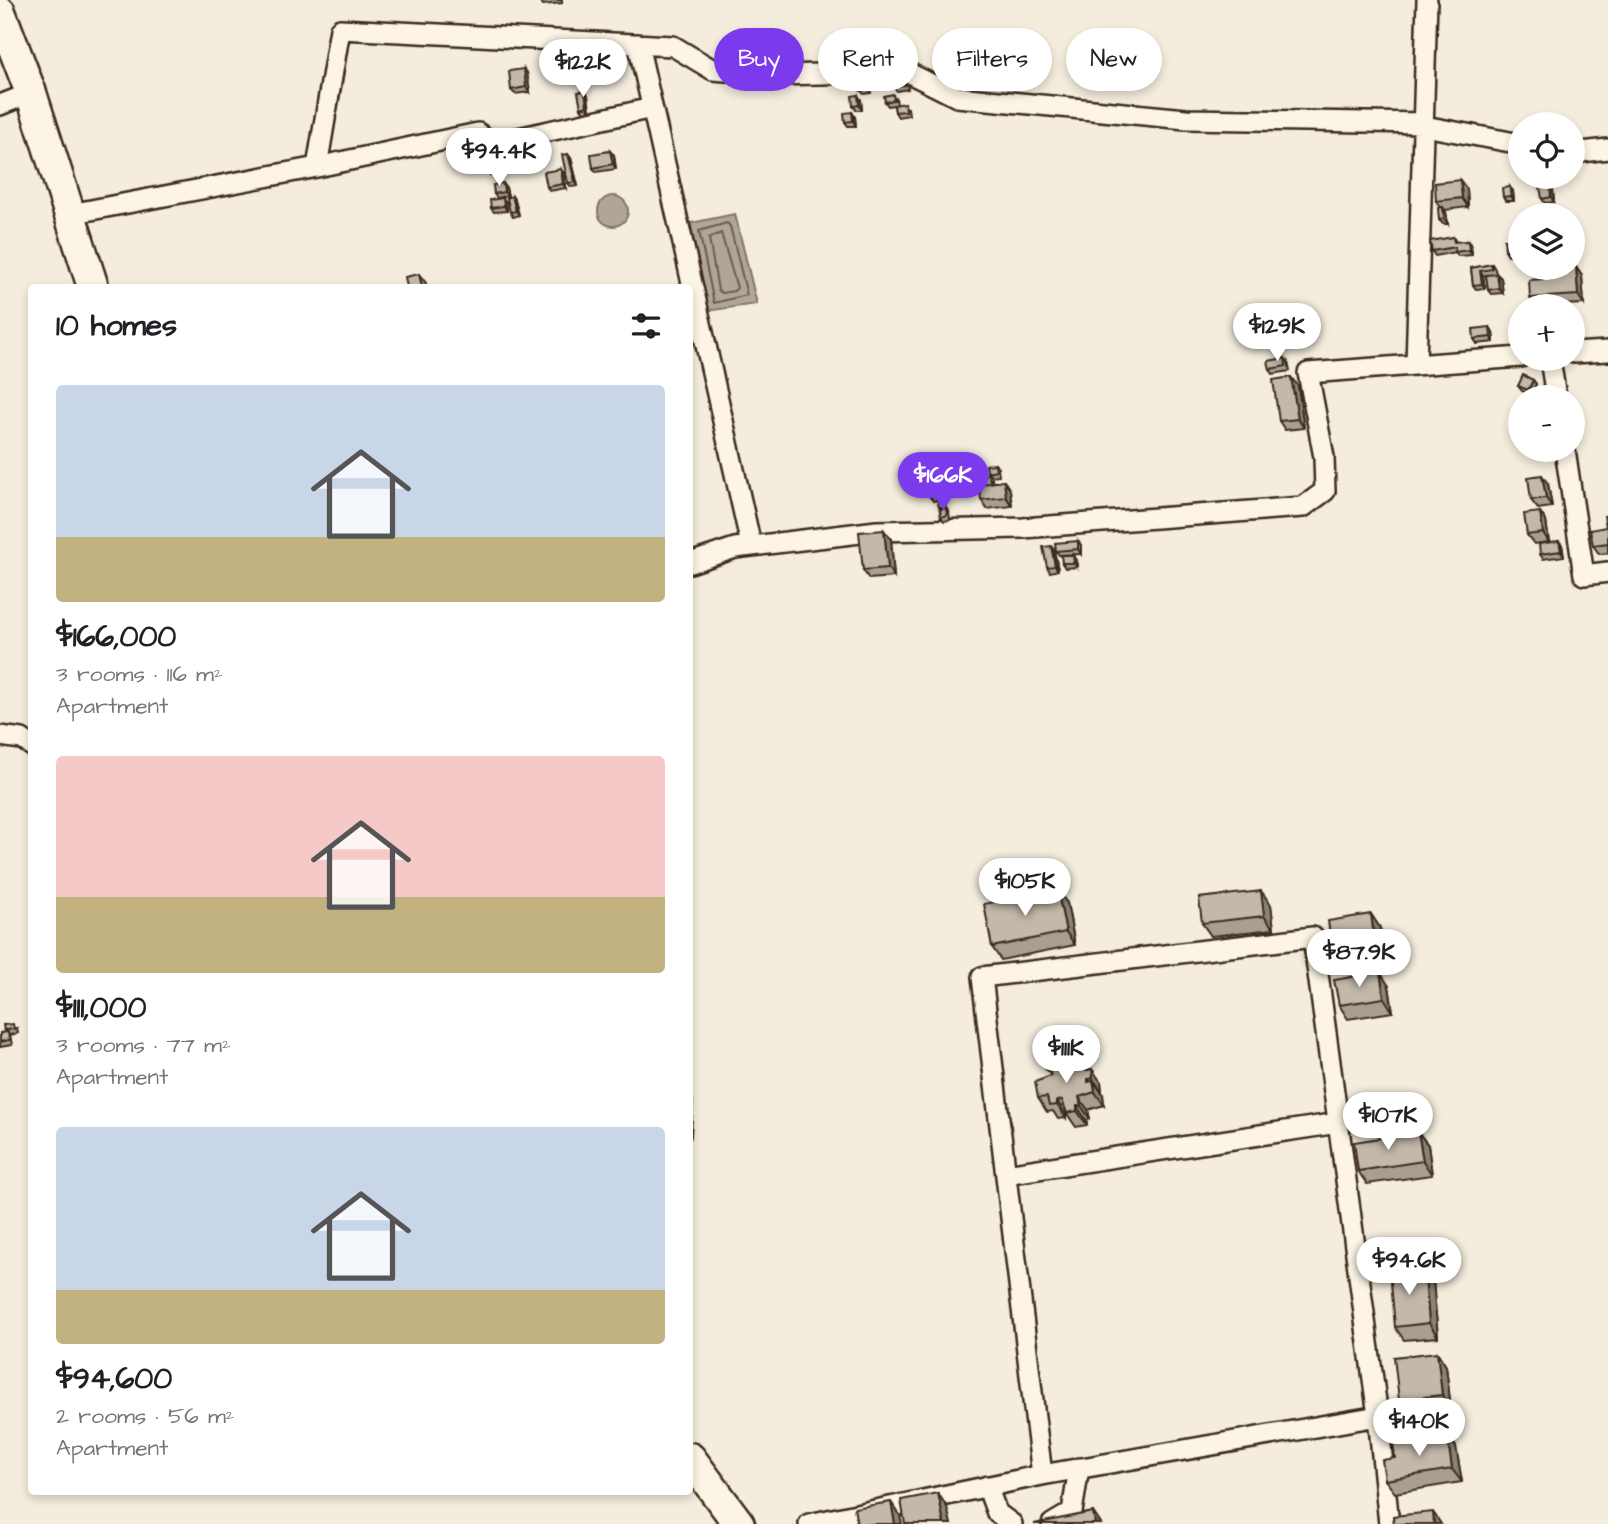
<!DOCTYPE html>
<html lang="en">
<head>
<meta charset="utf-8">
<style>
  :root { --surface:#fff; --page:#f6f6f6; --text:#202124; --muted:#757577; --accent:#7c3aed }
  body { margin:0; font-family:"Architects Daughter",sans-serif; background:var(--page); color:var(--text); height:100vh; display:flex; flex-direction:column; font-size:26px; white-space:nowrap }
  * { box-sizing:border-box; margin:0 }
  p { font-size:23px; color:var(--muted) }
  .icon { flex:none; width:38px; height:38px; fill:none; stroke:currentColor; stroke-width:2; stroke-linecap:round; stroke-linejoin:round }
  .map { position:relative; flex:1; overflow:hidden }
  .side { position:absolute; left:28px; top:284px; width:665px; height:1211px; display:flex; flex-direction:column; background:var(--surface); border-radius:7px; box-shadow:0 4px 10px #0003 }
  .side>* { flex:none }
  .hud { position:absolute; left:714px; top:28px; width:665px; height:63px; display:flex; gap:14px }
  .buttons { position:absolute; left:1508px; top:112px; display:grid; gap:14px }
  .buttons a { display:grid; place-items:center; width:77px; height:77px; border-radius:50%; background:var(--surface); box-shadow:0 4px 10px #0003; font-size:35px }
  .price { position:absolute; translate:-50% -60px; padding:0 16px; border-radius:24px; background:#fff; color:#222; font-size:23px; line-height:46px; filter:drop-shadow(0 2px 4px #0008) }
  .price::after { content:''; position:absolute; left:50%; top:42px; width:21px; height:16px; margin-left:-10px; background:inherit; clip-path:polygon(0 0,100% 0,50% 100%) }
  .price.selected { background:var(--accent); color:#fff }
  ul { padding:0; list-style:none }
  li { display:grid; align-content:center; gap:14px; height:371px; padding:0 28px }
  li span { display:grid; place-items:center; height:217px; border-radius:7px; color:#555 }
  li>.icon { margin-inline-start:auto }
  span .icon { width:126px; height:126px; fill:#fffc; stroke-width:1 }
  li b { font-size:30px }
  h2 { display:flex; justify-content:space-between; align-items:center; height:84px; padding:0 28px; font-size:30px }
  .pill { padding:0 24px; border-radius:32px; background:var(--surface); box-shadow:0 4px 10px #0003; font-size:24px; line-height:63px }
  .pill.selected { background:var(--accent); color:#fff }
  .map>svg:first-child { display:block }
  .water { fill:#b0a596; stroke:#817466; stroke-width:2 }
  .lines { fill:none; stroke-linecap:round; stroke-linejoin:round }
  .shore { stroke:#6a5b4e; stroke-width:2 }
  .minor-casing { stroke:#3b2a1e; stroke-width:24 }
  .highway-casing { stroke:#3b2a1e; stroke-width:35 }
  .minor { stroke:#fcf5e5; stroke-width:19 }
  .highway { stroke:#fcf5e5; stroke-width:30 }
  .wall { fill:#a89f92; stroke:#3b2a1e; stroke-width:2 }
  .shaded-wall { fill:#888277; stroke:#3b2a1e; stroke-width:2 }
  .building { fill:#c3b9aa; stroke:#3b2a1e; stroke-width:2 }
</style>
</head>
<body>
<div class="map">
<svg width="1608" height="1524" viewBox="0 0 1608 1524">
  <rect width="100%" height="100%" fill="#f4eddd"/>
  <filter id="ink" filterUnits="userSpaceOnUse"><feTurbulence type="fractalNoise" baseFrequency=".0143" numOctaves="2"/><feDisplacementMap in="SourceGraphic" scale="14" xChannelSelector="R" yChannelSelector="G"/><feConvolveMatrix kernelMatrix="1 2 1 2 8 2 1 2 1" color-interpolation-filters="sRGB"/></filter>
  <g filter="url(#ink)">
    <!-- water -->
    <path class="water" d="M598 211a15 15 0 1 1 30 0a15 15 0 1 1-30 0Z
      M735,214L757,304L706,311L691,223Z"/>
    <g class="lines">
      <!-- shore -->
      <path class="shore" d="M727,223L730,226L747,295L714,303L699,231Z
        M721,233L737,288L734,291L722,293L718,290L709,238Z"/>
      <!-- minor casing -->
      <g class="minor-casing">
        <path id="minor" d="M638,44L751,545
          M0,105L31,93
          M652,108L491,144L478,133L317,167L340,29L673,46L713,70L777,75L907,72L957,97L1186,119L1424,123
          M1424,126L1521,144
          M1573,153L1608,149
          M70,214L317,167
          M1573,353L1608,351
          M1550,359L1556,397
          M1416,365L1427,0
          M1565,450L1584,575L1608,572
          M690,563L735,548L877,531L1023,528L1303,507L1325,491L1324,457L1308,373L1521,357
          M0,736L22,739L32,746
          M1006,1174L1338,1123
          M1378,1416L1389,1524
          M987,1486L997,1513L1012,1524
          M809,1524L1042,1475L1378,1416L1313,937L982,977L1042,1475
          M1052,1524L1072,1512L1079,1468"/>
      </g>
      <!-- highway casing -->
      <g class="highway-casing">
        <path id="highway" d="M0,12L31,93L93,287
          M690,1458L739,1524"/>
      </g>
      <!-- minor -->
      <use href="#minor" class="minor"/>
      <!-- highway -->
      <use href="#highway" class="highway"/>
    </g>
    <!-- wall -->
    <path class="wall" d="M540,0H562V3L543,5Z
      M972,56L975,60L977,68L971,69L968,64Z
      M953,58L957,62L959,80L950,81L947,76Z
      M976,68L979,73L981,84L962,86L959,81Z
      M527,73L530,92L515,94L511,90Z
      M907,83L908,89L897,91L893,86Z
      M870,87L871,93L864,94L860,90Z
      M585,91L588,96L590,111L584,112L581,108Z
      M896,98L897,105L908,108L909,115L898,117L895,112L894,105L888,106L885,102Z
      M861,100L862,110H856L853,106Z
      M852,112L855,117L856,126H848L845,122Z
      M498,147L504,156L507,172L490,175L484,166Z
      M614,155L616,169L596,172L593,168Z
      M571,158L578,186L571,187L568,183Z
      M564,173L566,188L550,191L547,187Z
      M1550,185L1553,189L1554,202L1545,203L1542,199Z
      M506,188L508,196L497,198L494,194Z
      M1467,189L1468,207L1445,210L1446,212L1448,224H1443L1439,220L1441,207L1436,201Z
      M1513,191L1514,201H1506L1503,197Z
      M512,196L515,201L519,215L513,217L510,212Z
      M506,202L507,211L494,212L491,208Z
      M1453,237L1456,242L1468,241L1471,245L1472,255L1458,256L1455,252L1435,256L1432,251Z
      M1510,239L1513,243L1514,254L1508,255L1505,250Z
      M1492,264L1495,269L1496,274L1501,278L1503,293L1491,294L1488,290L1486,275L1483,276L1485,288L1476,289L1473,285L1471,268Z
      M1576,267L1582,276L1584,304L1535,306L1530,298Z
      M1490,327L1493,332L1494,342L1477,344L1474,339Z
      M1285,358L1288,362L1290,371L1273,374L1270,369Z
      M1533,380L1536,384L1532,395L1522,391L1518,386Z
      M1298,386L1304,428L1285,430L1279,421Z
      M995,464L998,468L999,475L991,476L987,472Z
      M992,478V482L1004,481L1010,490L1012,506L987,509L981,500L982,484Z
      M1548,484L1552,507L1538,509L1531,500Z
      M938,485L940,497L941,496L945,501L946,508L949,512L950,520L944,521L941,517L938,500L933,501L930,497Z
      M1540,512L1546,521L1549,542L1534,544L1527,535Z
      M1608,515V553L1599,554L1593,545L1606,527Z
      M891,539L894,577L869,579L863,570Z
      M1078,541L1081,545V554L1059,555L1056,551Z
      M1559,541L1562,545L1564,556L1543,559L1540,554Z
      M1054,550L1058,570L1050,572L1047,567Z
      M1076,559L1077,567L1065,568L1062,563Z
      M1261,891L1271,905L1274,929L1211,936L1202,923Z
      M1067,903L1075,945L1001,960L992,947Z
      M1371,914L1380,928L1385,957L1342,963L1332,950Z
      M1389,986L1393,1012L1348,1019L1339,1005Z
      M17,1028L18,1033L10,1035L12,1045L0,1047V1033L6,1032L4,1030Z
      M1071,1049L1075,1066L1072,1067L1088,1070L1101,1082L1102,1091H1101L1103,1094L1104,1105L1088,1110L1090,1119L1086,1120L1087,1125L1076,1127L1067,1114H1066V1118L1058,1119L1053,1111L1047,1112L1038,1098L1051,1076L1049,1072H1048L1041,1063Z
      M1418,1132L1428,1145L1432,1175L1367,1184L1358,1171Z
      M1427,1251L1430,1274H1429L1433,1281L1438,1337L1404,1340L1395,1327L1404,1269L1403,1268Z
      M1437,1352L1446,1366L1451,1409L1409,1413L1399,1400Z
      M1424,1423L1427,1428L1428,1434L1420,1435L1416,1430Z
      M1456,1447L1462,1482L1395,1493L1385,1480Z"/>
    <!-- shaded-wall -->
    <path class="shaded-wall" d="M953,58L957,62L959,80L955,76Z
      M976,68L979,73L981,84L977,79Z
      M524,69L527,73L530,92L526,87Z
      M585,91L588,96L590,111L587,106Z
      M858,95L861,100L862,110L859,105Z
      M852,112L855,117L856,126L853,121Z
      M498,147L504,156L507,172L501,163Z
      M610,151L614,155L616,169L613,164Z
      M568,154L571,158L578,186L575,182Z
      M561,169L564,173L566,188L563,184Z
      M1460,180L1467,189L1468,207L1462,198Z
      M503,183L506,188L508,196L504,192Z
      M1550,185L1553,189L1554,202L1551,197Z
      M1510,187L1513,191L1514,201L1511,196Z
      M512,196L515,201L519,215L516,211Z
      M503,198L506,202L507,211L504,206Z
      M1443,207L1446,212L1448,224L1444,219Z
      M1510,239L1513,243L1514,254L1511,250Z
      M1468,241L1471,245L1472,255L1469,250Z
      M1576,267L1582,276L1584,304L1578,295Z
      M1480,271L1483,276L1485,288L1482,284Z
      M419,274L426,283V287H422Z
      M1497,274L1501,278L1503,293L1499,288Z
      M1490,327L1493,332L1494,342L1491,337Z
      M1291,377L1298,386L1304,428L1298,419Z
      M1533,380L1536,384L1532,395L1528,390Z
      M1542,475L1548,484L1552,507L1546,498Z
      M935,480L938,485L940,500L937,495Z
      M1004,481L1010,490L1012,506L1006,497Z
      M941,496L945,501L946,511L943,507Z
      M1540,512L1546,521L1549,542L1543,533Z
      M884,530L891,539L894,577L888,568Z
      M1078,541L1081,545V554L1078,549Z
      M1559,541L1562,545L1564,556L1561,551Z
      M1051,546L1054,550L1058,570L1055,566Z
      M1073,555L1076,559L1077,567L1074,563Z
      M1057,889L1067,903L1075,945L1066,932Z
      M1261,891L1271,905L1274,929L1264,916Z
      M1371,914L1380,928L1385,957L1375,944Z
      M1380,972L1389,986L1393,1012L1384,998Z
      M1065,1040L1071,1049L1075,1066L1068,1057Z
      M1066,1058L1075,1072L1068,1068Z
      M1085,1065L1093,1076L1092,1069L1101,1082L1102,1091L1086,1070Z
      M1088,1079L1095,1089L1093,1081L1103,1094L1104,1105L1088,1082Z
      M690,1097L693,1101L691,1136L690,1134Z
      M1079,1097L1088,1110L1090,1119L1081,1106Z
      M1057,1101L1066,1114V1118L1057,1105Z
      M1077,1106L1086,1120L1087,1125L1077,1111Z
      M1418,1132L1428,1145L1432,1175L1423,1161Z
      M1421,1242L1427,1251L1430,1274L1424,1265Z
      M1424,1267L1433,1281L1438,1337L1429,1323Z
      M1437,1352L1446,1366L1451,1409L1442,1395Z
      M1447,1434L1456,1447L1462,1482L1452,1469Z
      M938,1493L947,1507L951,1524H944Z
      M891,1502L900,1515L902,1524H895Z
      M1093,1512L1101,1524H1095Z
      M1433,1512L1441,1524H1434Z"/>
    <!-- building -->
    <path class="building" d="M972,56L974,63L968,64L967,57Z
      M953,58L955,76H947L945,59Z
      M976,68L977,79L959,81L958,70Z
      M524,69L526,87L511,90L509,71Z
      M904,78L905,85L893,86V80Z
      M867,82L868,89L860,90L859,84Z
      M585,91L587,106L581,108L578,92Z
      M893,94L894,100L885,102L884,96Z
      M858,95L859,105L853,106L852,96Z
      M905,103L906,111L895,112L894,105Z
      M852,112L853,121L845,122L844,113Z
      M498,147L501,163L484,166L481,150Z
      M610,151L613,164L593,168L591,154Z
      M568,154L575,182L568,183L562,155Z
      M561,169L563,184L547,187L544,172Z
      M1460,180L1462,198L1436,201L1435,183Z
      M503,183L504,192L494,194L493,185Z
      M1550,185L1551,197L1542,199L1540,186Z
      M1510,187L1511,196L1503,197L1502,188Z
      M512,196L516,211L510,212L507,198Z
      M503,198L504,206L491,208L490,200Z
      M1443,207L1444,219L1439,220L1438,208Z
      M1453,237L1454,242L1468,241L1469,250L1455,252V247L1432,251L1430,241Z
      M1504,239H1510L1511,250H1505Z
      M1492,264V269L1480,271L1482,284L1473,285L1471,268Z
      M1573,267H1576L1578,295L1530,298L1529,280L1560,278L1559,268Z
      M419,274L422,287H407L405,277Z
      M1497,274L1499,288L1488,290L1486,275Z
      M1490,327L1491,337L1474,339L1473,329Z
      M1285,358L1286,366L1270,369L1268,361Z
      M1523,375L1533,380L1528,390L1518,386Z
      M1291,377L1298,419L1279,421L1273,380Z
      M995,464L996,470L987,472L986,465Z
      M989,474L990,483L982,484L981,475Z
      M1542,475L1546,498L1531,500L1528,477Z
      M935,480L937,495L930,497L928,481Z
      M1004,481L1006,497L981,500L979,484Z
      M941,496L943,507H939L937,497Z
      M946,508L947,515L941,517L940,509Z
      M1540,512L1543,533L1527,535L1524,514Z
      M1608,515V543L1593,545L1590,530L1606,527L1604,516Z
      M884,530L888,568L863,570L859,532Z
      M1078,541V549L1056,551L1055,543Z
      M1559,541L1561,551L1540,554L1539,544Z
      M1051,546L1055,566L1047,567L1043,547Z
      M1061,555H1073L1074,563H1062Z
      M1057,889L1066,932L992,947L984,904Z
      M1261,891L1264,916L1202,923L1199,898Z
      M1371,914L1375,944L1332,950L1328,921Z
      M1380,972L1384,998L1339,1005L1334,980Z
      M13,1024L14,1029L4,1030L3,1025Z
      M8,1032L9,1040L0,1042V1033Z
      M1065,1040L1068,1057L1041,1063L1038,1046Z
      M1066,1058L1068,1068L1085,1065L1086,1070L1092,1069L1093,1078L1088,1079V1082L1093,1081L1095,1092L1079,1097L1081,1106H1077V1111L1067,1113L1062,1100L1057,1101V1105L1049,1106L1047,1097L1038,1098L1035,1082L1051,1076L1046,1062Z
      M1418,1132L1423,1161L1358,1171L1354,1142Z
      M1421,1242L1424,1265L1403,1268L1400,1244Z
      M1424,1267L1429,1323L1395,1327L1390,1271Z
      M1437,1352L1442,1395L1399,1400L1394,1357Z
      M1424,1423L1425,1430H1416V1424Z
      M1447,1434L1452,1469L1385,1480L1382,1460L1395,1458L1393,1443Z
      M938,1493L944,1524H905L901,1500Z
      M891,1502L895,1524H857L854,1508Z
      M1093,1512L1095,1524H1034Z
      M1433,1512L1434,1524H1394L1393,1516Z"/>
  </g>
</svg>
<div class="buttons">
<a><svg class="icon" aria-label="locate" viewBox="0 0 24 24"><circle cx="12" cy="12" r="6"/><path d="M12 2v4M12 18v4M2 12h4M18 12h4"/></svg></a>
<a><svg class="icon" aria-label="layers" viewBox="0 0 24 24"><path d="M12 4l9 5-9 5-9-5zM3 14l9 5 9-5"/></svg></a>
<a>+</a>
<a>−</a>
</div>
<b class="price" style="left:583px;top:99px">$122K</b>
<b class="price" style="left:499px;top:188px">$94.4K</b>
<b class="price" style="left:1277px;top:363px">$129K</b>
<b class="price selected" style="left:943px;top:512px">$166K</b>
<b class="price" style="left:1025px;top:918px">$105K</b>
<b class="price" style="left:1359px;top:989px">$87.9K</b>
<b class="price" style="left:1066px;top:1085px">$111K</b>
<b class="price" style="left:1388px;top:1152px">$107K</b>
<b class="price" style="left:1409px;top:1297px">$94.6K</b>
<b class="price" style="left:1419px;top:1458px">$140K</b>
<div class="hud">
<a class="pill selected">Buy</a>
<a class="pill">Rent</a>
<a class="pill">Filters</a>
<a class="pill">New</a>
</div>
<section class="side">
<h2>10 homes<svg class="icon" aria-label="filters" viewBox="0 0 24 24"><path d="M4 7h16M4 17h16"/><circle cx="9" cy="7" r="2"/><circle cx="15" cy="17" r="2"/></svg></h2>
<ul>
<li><span style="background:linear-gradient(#c9d6e8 70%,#c2b280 0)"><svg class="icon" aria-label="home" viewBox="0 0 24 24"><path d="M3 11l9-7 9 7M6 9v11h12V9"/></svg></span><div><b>$166,000</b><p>3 rooms · 116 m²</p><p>Apartment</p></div></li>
<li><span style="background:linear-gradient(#f6c9c9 65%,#c2b280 0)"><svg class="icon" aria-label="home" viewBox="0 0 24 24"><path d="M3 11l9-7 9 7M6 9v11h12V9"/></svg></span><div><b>$111,000</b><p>3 rooms · 77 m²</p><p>Apartment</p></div></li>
<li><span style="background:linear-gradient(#c9d6e8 75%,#c2b280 0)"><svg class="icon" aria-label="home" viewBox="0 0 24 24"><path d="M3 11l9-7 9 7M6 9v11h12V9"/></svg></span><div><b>$94,600</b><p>2 rooms · 56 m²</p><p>Apartment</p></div></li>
</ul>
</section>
</div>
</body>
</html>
